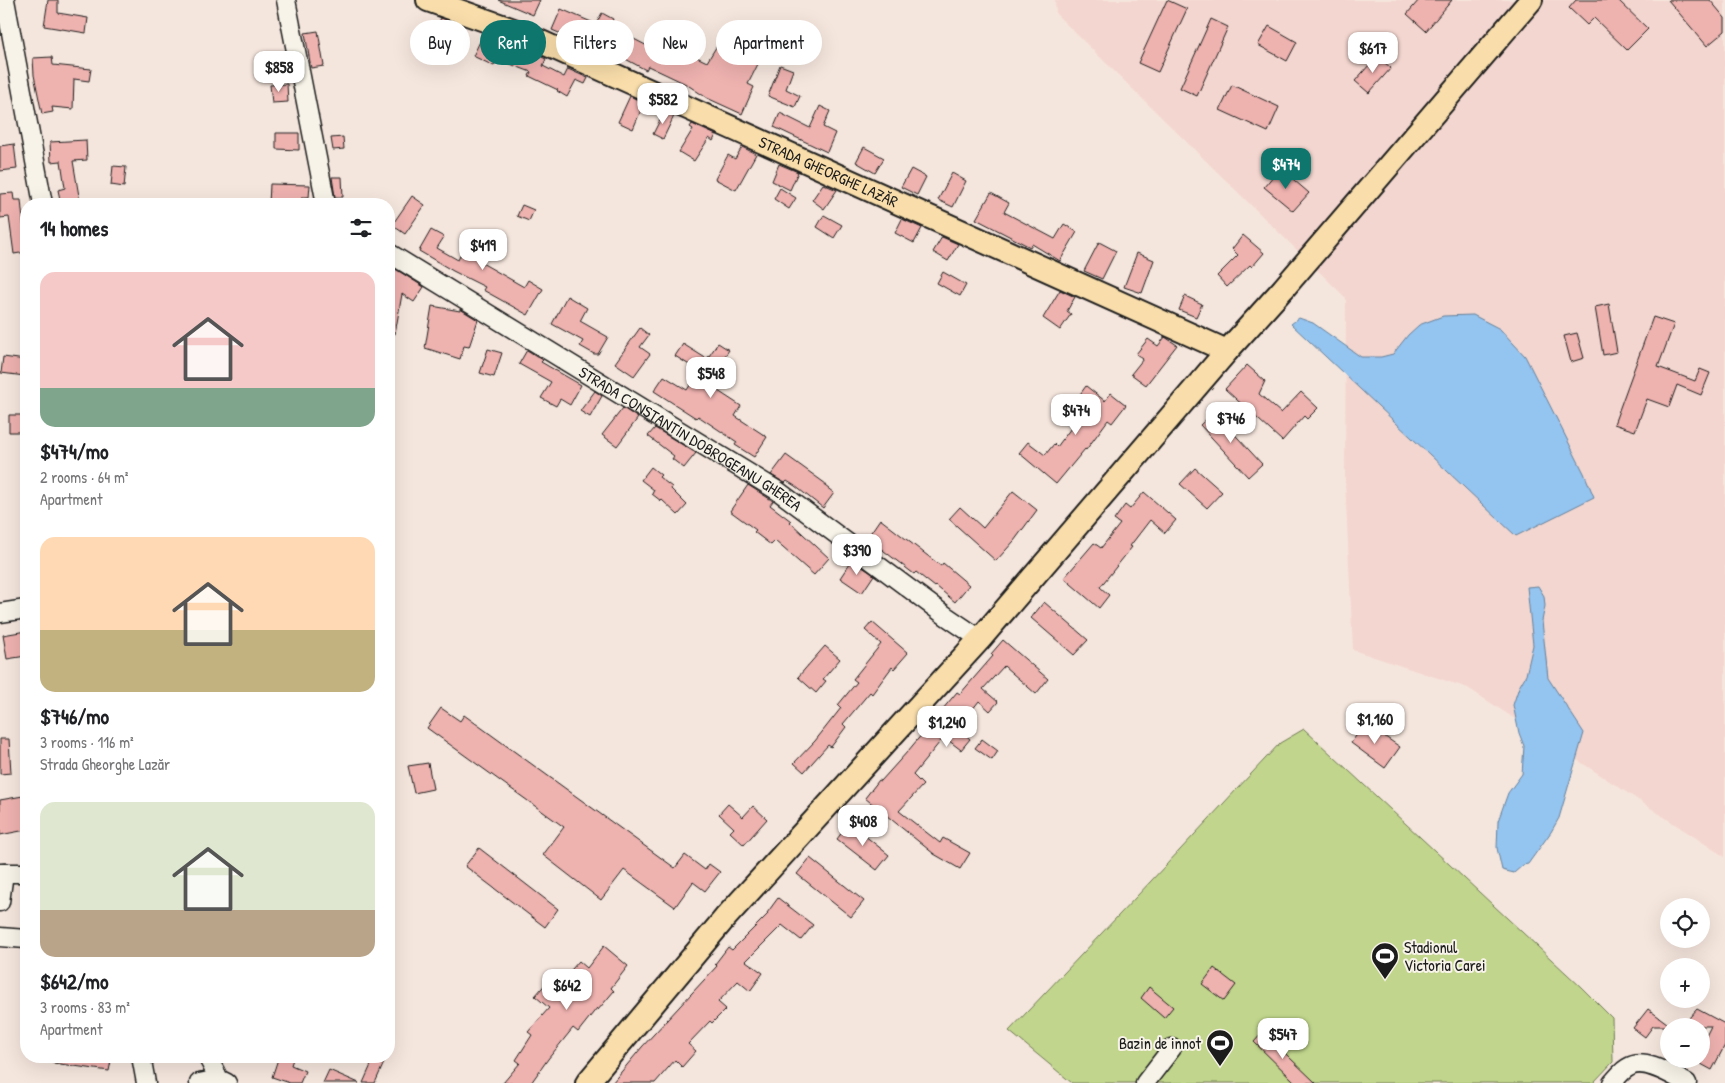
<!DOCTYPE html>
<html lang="en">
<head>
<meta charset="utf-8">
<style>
  :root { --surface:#fff; --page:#f2f2f2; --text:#202124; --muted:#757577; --accent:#0f766e }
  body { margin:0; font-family:"Patrick Hand",sans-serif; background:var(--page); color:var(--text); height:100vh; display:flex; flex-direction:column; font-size:19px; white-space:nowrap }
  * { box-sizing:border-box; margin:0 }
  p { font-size:16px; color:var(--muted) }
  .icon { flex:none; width:28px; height:28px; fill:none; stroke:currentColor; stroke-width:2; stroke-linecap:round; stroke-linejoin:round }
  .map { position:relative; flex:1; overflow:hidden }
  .panel { position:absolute; left:20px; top:198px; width:375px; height:865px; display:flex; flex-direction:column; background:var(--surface); border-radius:20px; box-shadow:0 5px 20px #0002 }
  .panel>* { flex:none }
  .banner { position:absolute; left:410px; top:20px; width:475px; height:45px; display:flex; gap:10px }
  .tools { position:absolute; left:1660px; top:898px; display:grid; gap:10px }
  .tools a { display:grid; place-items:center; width:50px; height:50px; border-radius:50%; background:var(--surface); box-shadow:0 5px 20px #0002; font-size:25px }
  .price { position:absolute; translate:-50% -42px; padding:0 11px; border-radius:10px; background:#fff; color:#222; font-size:16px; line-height:32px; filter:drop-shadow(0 1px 2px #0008) }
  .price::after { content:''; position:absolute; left:50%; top:30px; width:15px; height:11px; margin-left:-8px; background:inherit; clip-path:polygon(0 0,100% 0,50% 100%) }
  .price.on { background:var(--accent); color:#fff }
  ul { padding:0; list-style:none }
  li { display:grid; align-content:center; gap:10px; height:265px; padding:0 20px }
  li span { display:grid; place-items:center; height:155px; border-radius:15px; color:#555 }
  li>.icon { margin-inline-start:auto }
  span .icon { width:90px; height:90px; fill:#fffc; stroke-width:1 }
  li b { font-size:21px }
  h2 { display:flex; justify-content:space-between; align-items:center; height:60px; padding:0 20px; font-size:21px }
  .chip { padding:0 18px; border-radius:22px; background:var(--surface); box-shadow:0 5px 20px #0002; font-size:18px; line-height:45px }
  .chip.on { background:var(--accent); color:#fff }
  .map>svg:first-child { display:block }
  .built { fill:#f3d6cf }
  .green { fill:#c1d68c; stroke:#6e7954 }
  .water { fill:#94c4f0; stroke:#64819b }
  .building { fill:#eeb2af; stroke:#1c1c1c }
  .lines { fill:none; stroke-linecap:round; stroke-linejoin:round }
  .minor-casing { stroke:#1c1c1c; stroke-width:21 }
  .major-casing { stroke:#1c1c1c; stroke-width:26 }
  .minor { stroke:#f7f3e8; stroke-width:18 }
  .major { stroke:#f9deab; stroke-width:22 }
  .labels { text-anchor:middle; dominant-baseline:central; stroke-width:4; stroke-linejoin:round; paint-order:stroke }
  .street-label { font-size:16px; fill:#1c1c1c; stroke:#f7f3e8 }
  .poi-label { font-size:16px; fill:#1c1c1c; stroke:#f7f3e8; text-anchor:start }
</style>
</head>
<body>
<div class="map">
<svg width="1725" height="1083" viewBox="0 0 1725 1083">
  <rect width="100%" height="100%" fill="#f5e6dd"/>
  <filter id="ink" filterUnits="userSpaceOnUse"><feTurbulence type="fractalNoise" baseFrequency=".02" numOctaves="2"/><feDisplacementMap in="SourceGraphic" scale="10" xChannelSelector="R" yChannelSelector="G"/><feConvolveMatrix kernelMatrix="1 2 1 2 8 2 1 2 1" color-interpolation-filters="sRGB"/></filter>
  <g filter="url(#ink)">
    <!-- built -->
    <path class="built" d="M1055,0H1725V857L1468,688L1353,650L1345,480L1346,298L1056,14Z"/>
    <!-- green -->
    <path class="green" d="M1304,729L1581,987L1612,1018L1613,1062L1593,1083H1072L1009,1031L1137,896L1280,743Z"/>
    <!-- water -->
    <path class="water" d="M1473,315L1500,329L1525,356L1584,473L1594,497L1516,536L1291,324L1299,318L1313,323L1361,357H1381L1393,354L1408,335L1419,325L1443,316Z
      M1538,586L1544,596L1545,606L1542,621L1548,678L1584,733L1559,818L1551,832L1528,864L1523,865L1514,873L1502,870L1497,848L1498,821L1508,793L1522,774L1524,746L1519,733L1513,705L1519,687L1526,675L1533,645L1527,587Z"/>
    <!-- building -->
    <path class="building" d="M48,0H58V13L88,18L86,33L44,26Z
      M498,0H540L533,15Z
      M1167,0L1187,9L1158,72L1138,63Z
      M1419,0H1452L1426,31L1407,14Z
      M1576,0H1618L1648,29L1627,50L1594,18L1587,25L1569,8Z
      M1668,0H1710L1725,18V31L1707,46Z
      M561,9L596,24L602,13L613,19L612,22L630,32L628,36L669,57L674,46L707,62L721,39L734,47L731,51L758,64L748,84L754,87L742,114L707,98L686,84L648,66L646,70L618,55L616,57L606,52L609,46L577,30L573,39L552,30Z
      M441,18L461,25L453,41L434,31Z
      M1211,19L1228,27L1197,96L1180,88Z
      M1269,26L1297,42L1287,61L1258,45Z
      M318,31L324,66L311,68L305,33Z
      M484,33L514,44L546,59L543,66L564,77L568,69L588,78L585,84L576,80L567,97L557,91L558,90L529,76L531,72L497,59L494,66L473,56Z
      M1377,56L1391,68L1369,93L1355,81Z
      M52,57L53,65L91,69L89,81L74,79L73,109L52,107L53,112L42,114L34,75L33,58Z
      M780,65L793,70L786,89L800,96L795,107L768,96Z
      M287,84L288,102L272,103L270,85Z
      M1232,85L1279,107L1268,132L1220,110Z
      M630,96L644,103L633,129L618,122Z
      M820,106L830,111L823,127L835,133L827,152L774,127L780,113L810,128Z
      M664,112L674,116L663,139L653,134Z
      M692,124L716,135L713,141L709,138L694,161L679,152L693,129L690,127Z
      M276,133H299V150L276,149Z
      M343,137L344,149L333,150L331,138Z
      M86,140L87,160L73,161L80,202L61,204L58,190L65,188L61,161L51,162L50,142Z
      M14,144L17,169L0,171V146Z
      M742,147L756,154L736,190L715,179L728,155L735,159Z
      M864,147L884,158L875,173L856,162Z
      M779,164L798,172L790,190L772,181Z
      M113,166L126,167L124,187L111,185Z
      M1280,168L1309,193L1293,211L1264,187Z
      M911,169L926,177L917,195L901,187Z
      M952,173L966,181L953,207L938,200Z
      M332,177H342L343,197H335Z
      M270,184L310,185L309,197H302V204H269Z
      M823,184L837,190L824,209L812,200Z
      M780,188L796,198L789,209L774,199Z
      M13,193L14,200H21L24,231L26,230V252L14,254L9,217L0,218V194Z
      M991,193L1009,203L1004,212L1055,239L1064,224L1077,232L1060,261L1032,244L1030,247L976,219Z
      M412,196L425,205L405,234L392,225Z
      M522,205L534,210L529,221L517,216Z
      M824,215L842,225L834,238L817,227Z
      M902,219L922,228L914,243L895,233Z
      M431,230L444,237L437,248L458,260L472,231L491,239L480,262L524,287L528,280L543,289L528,315L483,290L485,287L453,271L419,251Z
      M1243,235L1264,253L1252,267L1250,265L1227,287L1217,276L1238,255L1232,249Z
      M942,237L958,244L948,261L933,252Z
      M1099,242L1116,251L1102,279L1084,271Z
      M1137,253L1154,260L1142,293L1124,287Z
      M389,265L424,287L414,302L402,294L395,334H389Z
      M943,272L966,285L960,296L937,283Z
      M1060,290L1075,297L1067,311L1071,314L1060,330L1043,318Z
      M567,296L587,308L580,321L608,337L598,354H594L580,346L583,341L552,324Z
      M1185,296L1202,304L1196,317L1179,310Z
      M1609,304L1617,352L1603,355L1595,307Z
      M432,306L460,311V309L478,320L469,347L464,346L460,359L425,348Z
      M1653,317L1674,324L1658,367L1695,381L1700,369L1710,373L1701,395L1677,385L1669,407L1647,399L1635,431L1614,424Z
      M640,328L649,335L640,347L650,354L634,376L615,363Z
      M1577,333L1584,358L1571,362L1564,336Z
      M1165,337L1177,345L1146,385L1131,374L1143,359L1136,354L1148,339L1158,346Z
      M718,343L729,350L713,374L721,379L715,389L741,406L735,416L767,437L754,457L735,445L737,442L698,416L696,418L654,391L664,376L687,390L699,371L675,356L683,344L707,359Z
      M488,349L502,353L494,377L480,373Z
      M527,350L543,360L541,362L581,385L570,405L560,399L556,406L541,398L551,382L519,364Z
      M3,357L26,360L25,376L1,373Z
      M1247,365L1265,381L1259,394L1281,413L1301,392L1318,408L1307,419L1304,416L1282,441L1225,389Z
      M1086,386L1105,401L1111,393L1126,405L1112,423L1108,420L1086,450L1085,449L1056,484L1019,453L1028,442L1045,455L1054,444L1057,447L1088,405L1078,397Z
      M595,391L602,396L590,417L580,411Z
      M623,408L638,418L617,446L602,435Z
      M1214,412L1262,464L1248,477L1200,425Z
      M9,415H26V432H9Z
      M655,428L696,453L684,468L672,459L674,456L648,436Z
      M786,455L826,484L825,486L834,493L823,508L795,486L787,481L785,483L771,475Z
      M651,467L661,475L659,477L672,487L671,489L687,505L678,515L662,500L661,501L652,494L654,490L641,480Z
      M1195,468L1222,492L1207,508L1180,484Z
      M748,485L773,501L770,505L791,521L790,522L829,558L814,575L775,541L771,545L754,532L756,530L730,511Z
      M1013,491L1037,510L1014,541L996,561L949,519L960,507L983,528Z
      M1144,492L1176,520L1165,533L1150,520L1130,546L1132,547L1100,587L1109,595L1099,608L1064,578L1094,543L1101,548L1120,524L1114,520L1125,505L1130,509Z
      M880,519L941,566L943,563L969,585L955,602L936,586L935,587L916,572L914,574L867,538Z
      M852,560L874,575L862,593L840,578Z
      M1044,602L1088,640L1074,655L1031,618Z
      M872,622L908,653L894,669L892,667L872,694L870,692L843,724L846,727L831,747L828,745L804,772L794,763L815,741L841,708L838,705L857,682L853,679L881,644L865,630Z
      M26,631V656L7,659L3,635Z
      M1003,640L1048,679L1036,694L1004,666L983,689L998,702L990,711L979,701L958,728L970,739L961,750L944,737L913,775L923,785L899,811L940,843L943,838L970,853L960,869L934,854L865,798L879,780L881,781L908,751L957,692L960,694L993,656L991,654Z
      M825,646L840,659L823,679L826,681L816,693L798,677Z
      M441,708L460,721L464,715L675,868L685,855L705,870L709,864L720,872L705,891L693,882L675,907L624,870L601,900L543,855L564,827L427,728Z
      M1365,723L1400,747L1385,768L1351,743Z
      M0,739H9L11,773L0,774Z
      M982,739L998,751L992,760L975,748Z
      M428,763L433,789L414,793L408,766Z
      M23,796L26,814V830L0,835V800Z
      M728,804L743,817L753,806L767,819L744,845L730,832L734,828L719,814Z
      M849,823L889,855L877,870L837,839Z
      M479,848L558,909L545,927L465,866Z
      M810,858L864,901L851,917L797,874Z
      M778,898L813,925L801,940L782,925L746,961L763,973L750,991L738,981L718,1002L726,1009L712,1023L710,1021L688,1044L696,1051L682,1067L675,1060L655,1083H612L642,1047L717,966L715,964L728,947L732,950L768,914L767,913Z
      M604,946L628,966L611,988L614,991L598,1010L597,1008L578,1032L573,1028L548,1059L531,1083H503L520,1063L516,1060L532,1035L528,1032L549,1008L535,996L549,980L557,986L579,961L587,968Z
      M1214,968L1236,985L1224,1001L1202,984Z
      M1149,987L1173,1007L1164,1018L1141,998Z
      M1648,1009L1671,1026H1653L1645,1037L1633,1028Z
      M1697,1009L1725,1024V1045L1712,1070L1701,1064V1046L1711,1026H1682Z
      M1263,1032L1316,1083H1296L1254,1042Z
      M54,1056H112L109,1071L53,1063Z
      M279,1056H294L291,1065L305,1071L300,1083H290L272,1077Z
      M375,1056H387L375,1083H363Z
      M329,1070L359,1083H323Z"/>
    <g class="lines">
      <!-- minor casing -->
      <g class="minor-casing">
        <g id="minor">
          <path d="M5,0L43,204"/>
          <path d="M286,0L326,204"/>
          <path id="s1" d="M389,253L778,491L946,616L980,639"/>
          <path d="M0,613L26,609"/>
          <path d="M0,873H26"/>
          <path d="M0,902L4,873"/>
          <path d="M0,937L26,939"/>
          <path d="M141,1056L146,1083"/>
          <path d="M207,1056L219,1079L227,1083"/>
          <path d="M199,1083L219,1079"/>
          <path d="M1145,1083L1172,1048"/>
          <path d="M1612,1083C1617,1078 1622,1070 1629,1067C1644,1057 1673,1076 1687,1083"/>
        </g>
      </g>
      <!-- major casing -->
      <g class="major-casing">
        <g id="major">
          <path id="s2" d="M428,0L519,32L1227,351"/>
          <path d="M587,1083L725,918L980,639L1227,351L1283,289L1531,0"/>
        </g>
      </g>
      <!-- minor -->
      <use href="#minor" class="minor"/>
      <!-- major -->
      <use href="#major" class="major"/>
    </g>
  </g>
  <!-- icons -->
  <defs>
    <g id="stadium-pin" transform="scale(1.4375)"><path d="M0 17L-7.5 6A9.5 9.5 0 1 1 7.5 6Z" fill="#1c1c1c" stroke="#f7f3e8"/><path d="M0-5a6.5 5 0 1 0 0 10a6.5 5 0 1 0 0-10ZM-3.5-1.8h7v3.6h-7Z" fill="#fff"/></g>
  </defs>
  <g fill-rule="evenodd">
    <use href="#stadium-pin" x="1385" y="956"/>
    <use href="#stadium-pin" x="1220" y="1043"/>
  </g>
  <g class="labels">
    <!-- street labels -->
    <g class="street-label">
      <text stroke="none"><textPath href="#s2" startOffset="436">STRADA GHEORGHE LAZĂR</textPath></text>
      <text stroke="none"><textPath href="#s1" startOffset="354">STRADA CONSTANTIN DOBROGEANU GHEREA</textPath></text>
    </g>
    <!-- poi labels -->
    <g class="poi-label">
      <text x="1404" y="947">Stadionul<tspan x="1404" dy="18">Victoria Carei</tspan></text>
      <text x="1201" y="1043" text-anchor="end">Bazin de innot</text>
    </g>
  </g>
</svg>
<div class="tools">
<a><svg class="icon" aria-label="locate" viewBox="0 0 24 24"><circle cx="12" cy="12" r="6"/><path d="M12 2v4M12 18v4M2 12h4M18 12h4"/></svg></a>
<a>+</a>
<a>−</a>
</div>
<b class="price" style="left:1373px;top:74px">$617</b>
<b class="price" style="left:279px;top:93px">$858</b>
<b class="price" style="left:663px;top:125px">$582</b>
<b class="price on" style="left:1286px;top:190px">$474</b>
<b class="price" style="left:483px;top:271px">$419</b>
<b class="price" style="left:711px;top:399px">$548</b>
<b class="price" style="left:1076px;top:436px">$474</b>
<b class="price" style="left:1231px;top:444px">$746</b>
<b class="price" style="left:857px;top:576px">$390</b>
<b class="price" style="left:1375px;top:745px">$1,160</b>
<b class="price" style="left:947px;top:748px">$1,240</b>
<b class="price" style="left:863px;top:847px">$408</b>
<b class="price" style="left:567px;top:1011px">$642</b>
<b class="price" style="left:1283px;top:1060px">$547</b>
<div class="banner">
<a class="chip">Buy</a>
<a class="chip on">Rent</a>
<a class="chip">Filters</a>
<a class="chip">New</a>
<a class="chip">Apartment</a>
</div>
<section class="panel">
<h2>14 homes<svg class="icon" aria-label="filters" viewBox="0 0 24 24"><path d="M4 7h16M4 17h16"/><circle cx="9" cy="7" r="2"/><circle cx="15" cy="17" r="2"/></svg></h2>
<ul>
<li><span style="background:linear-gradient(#f6c9c9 75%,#7fa58c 0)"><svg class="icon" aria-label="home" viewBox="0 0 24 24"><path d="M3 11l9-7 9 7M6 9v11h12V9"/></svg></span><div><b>$474/mo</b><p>2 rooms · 64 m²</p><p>Apartment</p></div></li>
<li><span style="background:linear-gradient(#ffd9b3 60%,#c2b280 0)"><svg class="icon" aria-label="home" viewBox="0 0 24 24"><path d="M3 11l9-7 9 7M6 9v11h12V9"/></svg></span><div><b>$746/mo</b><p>3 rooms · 116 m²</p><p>Strada Gheorghe Lazăr</p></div></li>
<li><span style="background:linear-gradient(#dfe7d0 70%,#b9a48a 0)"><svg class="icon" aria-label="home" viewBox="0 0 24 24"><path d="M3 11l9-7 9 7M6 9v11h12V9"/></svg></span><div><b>$642/mo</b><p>3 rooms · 83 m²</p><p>Apartment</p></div></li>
</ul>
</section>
</div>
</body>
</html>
